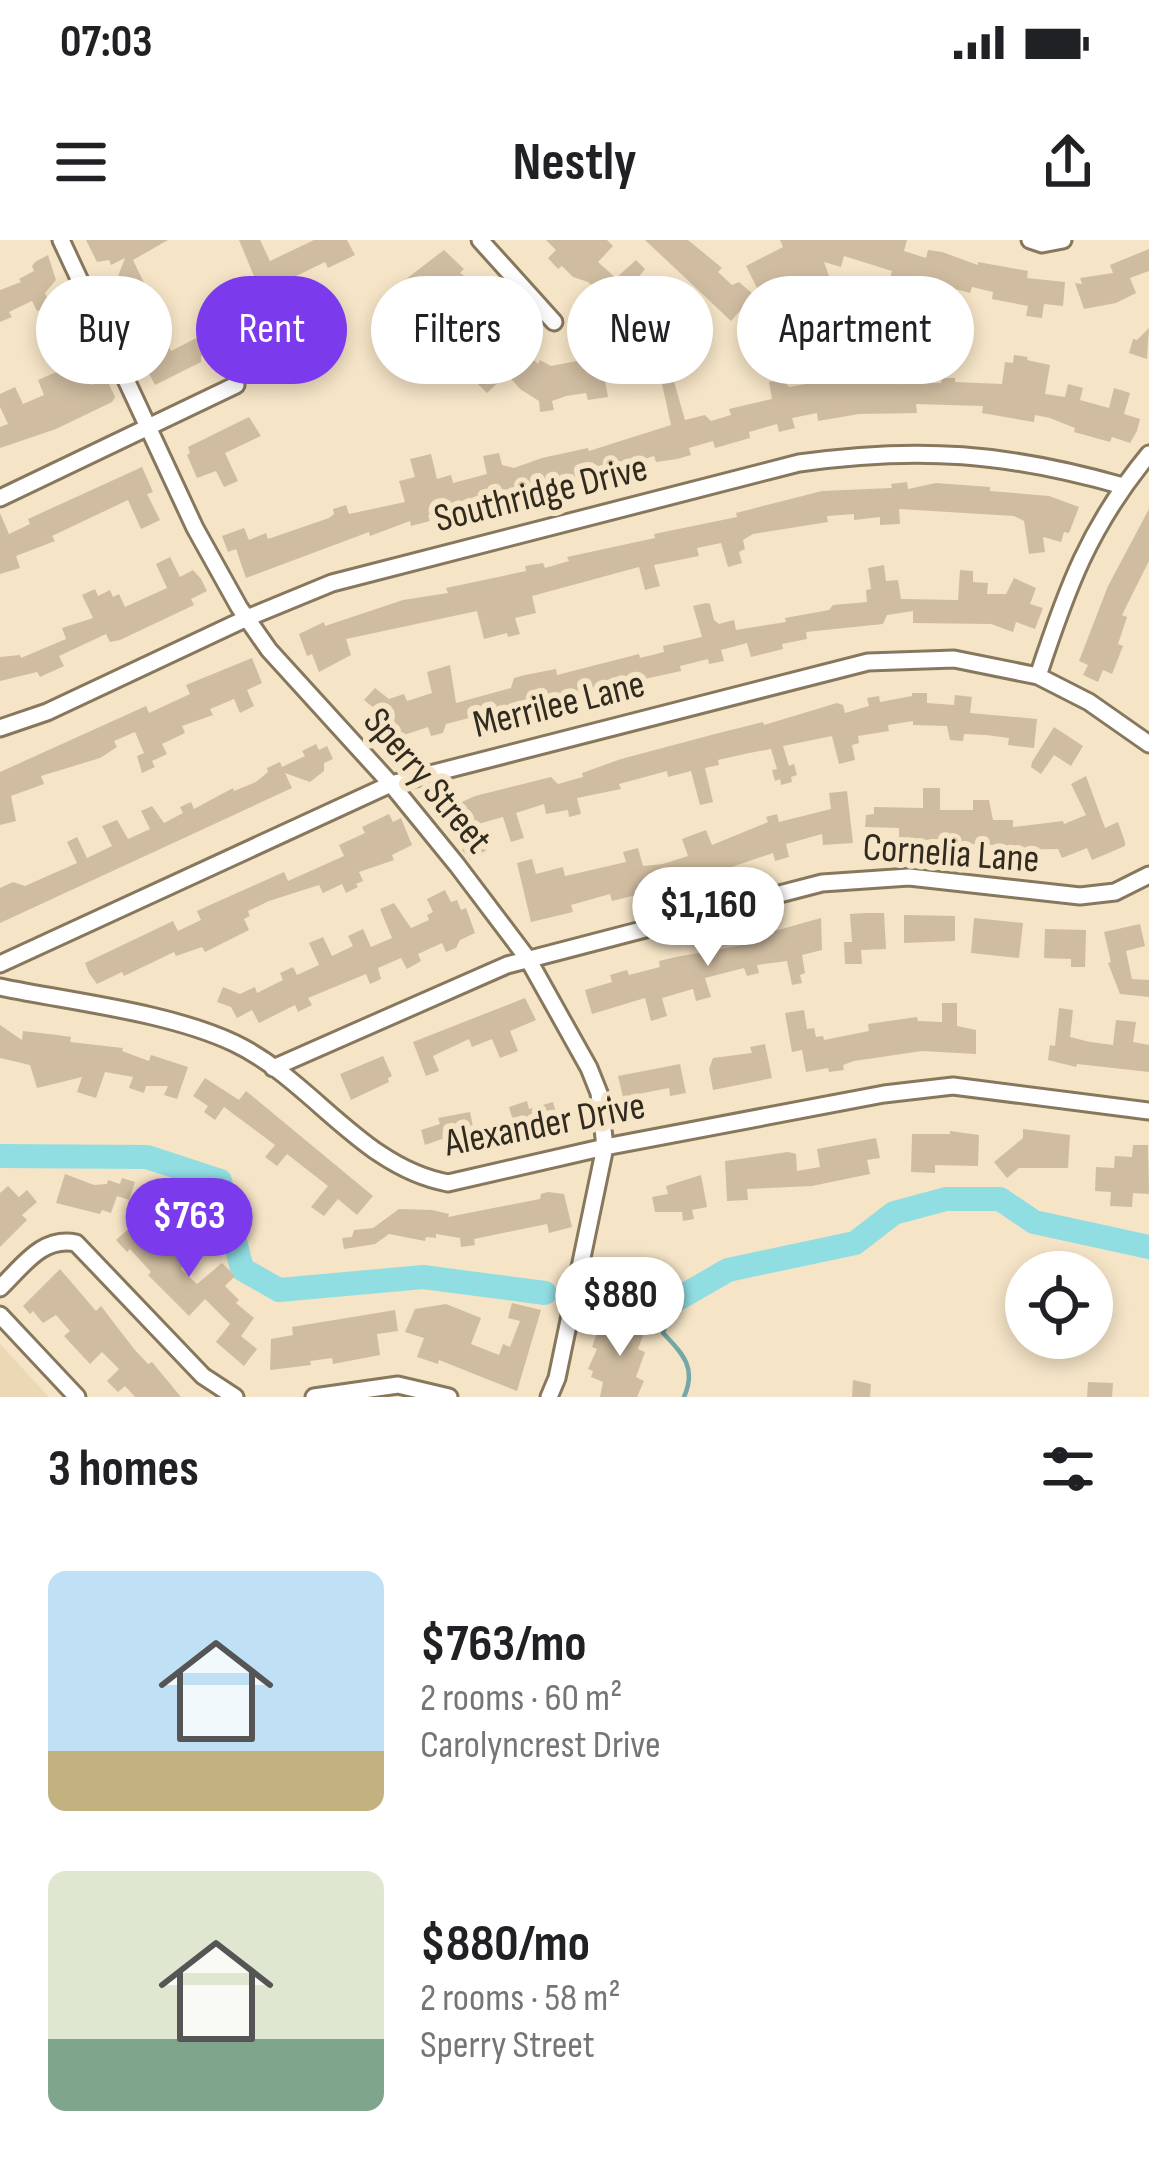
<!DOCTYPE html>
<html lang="en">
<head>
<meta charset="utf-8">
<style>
  :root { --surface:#fff; --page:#f2f2f2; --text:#202124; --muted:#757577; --accent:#7c3aed }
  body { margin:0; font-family:"Sofia Sans Condensed",sans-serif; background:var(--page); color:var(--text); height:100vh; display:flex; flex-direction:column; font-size:45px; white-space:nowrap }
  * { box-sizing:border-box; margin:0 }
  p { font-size:39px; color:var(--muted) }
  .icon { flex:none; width:66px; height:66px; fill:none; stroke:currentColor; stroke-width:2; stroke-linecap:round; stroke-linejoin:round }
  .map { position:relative; height:1157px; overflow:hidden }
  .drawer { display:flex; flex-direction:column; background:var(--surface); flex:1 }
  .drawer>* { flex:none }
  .top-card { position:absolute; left:36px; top:36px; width:1077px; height:108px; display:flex; gap:24px }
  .buttons { position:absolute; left:1005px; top:1011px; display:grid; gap:24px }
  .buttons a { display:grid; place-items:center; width:108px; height:108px; border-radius:50%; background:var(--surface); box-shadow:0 6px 18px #0003; font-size:60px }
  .price { position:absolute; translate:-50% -102px; padding:0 27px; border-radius:42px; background:#fff; color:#222; font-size:39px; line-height:78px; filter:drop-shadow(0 3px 6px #0008) }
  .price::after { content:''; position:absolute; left:50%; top:72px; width:36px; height:27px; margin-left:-18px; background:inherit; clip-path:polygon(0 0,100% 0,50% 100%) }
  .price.on { background:var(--accent); color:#fff }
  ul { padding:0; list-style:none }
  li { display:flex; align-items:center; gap:36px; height:300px; padding:0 48px }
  li span { display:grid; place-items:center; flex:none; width:336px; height:240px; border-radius:18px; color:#555 }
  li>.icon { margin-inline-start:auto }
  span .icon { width:144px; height:144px; fill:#fffc; stroke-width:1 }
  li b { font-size:51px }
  h2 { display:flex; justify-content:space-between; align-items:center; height:144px; padding:0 48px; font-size:51px }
  .tag { padding:0 42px; border-radius:54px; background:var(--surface); box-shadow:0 6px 18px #0003; font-size:42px; line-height:108px }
  .tag.on { background:var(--accent); color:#fff }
  .status { display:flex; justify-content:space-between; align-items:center; height:84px; padding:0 60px; background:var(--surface); direction:ltr }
  .status svg { height:33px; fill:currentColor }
  header { display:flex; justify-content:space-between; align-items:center; height:156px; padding:0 48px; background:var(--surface); font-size:54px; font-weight:700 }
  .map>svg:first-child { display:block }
  .built { fill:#ecd8b4 }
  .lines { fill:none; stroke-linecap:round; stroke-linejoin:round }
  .stream { stroke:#74a8a8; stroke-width:4.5 }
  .river { stroke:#91dee2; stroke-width:24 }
  .building { fill:#d0bda1 }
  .street-casing { stroke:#87785d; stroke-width:21 }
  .street { stroke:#fff; stroke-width:15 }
  .labels { text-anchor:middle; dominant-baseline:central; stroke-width:12; stroke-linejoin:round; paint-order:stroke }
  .street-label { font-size:39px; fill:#312b1f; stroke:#f5e4c6 }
</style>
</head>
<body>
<div class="status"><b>07:03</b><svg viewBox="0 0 49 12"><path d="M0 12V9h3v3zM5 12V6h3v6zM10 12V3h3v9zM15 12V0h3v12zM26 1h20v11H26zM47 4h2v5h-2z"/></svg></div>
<header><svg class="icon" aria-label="menu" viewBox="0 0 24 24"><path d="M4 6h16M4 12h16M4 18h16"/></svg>Nestly<svg class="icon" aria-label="share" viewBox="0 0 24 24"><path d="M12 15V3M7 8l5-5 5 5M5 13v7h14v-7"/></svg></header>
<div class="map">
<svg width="1149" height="1157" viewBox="0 0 1149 1157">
  <rect width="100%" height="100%" fill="#f5e4c6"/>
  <!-- built -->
  <path class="built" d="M0,1104L49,1157H0Z"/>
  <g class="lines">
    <!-- stream -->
    <path class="stream" d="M674,1061L663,1093C683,1114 697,1128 684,1157"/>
    <!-- river -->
    <path class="river" d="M0,916L147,917L220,941L242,1029L279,1050L423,1037L545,1053
      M610,1057L674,1061L728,1030L855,1003L894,973L946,959H1000L1034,982L1149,1007"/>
  </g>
  <!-- building -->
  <path class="building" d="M86,0H168L133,20L149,53L122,65L114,47L125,18L111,25L109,20L97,22Z
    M239,0H260L270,21L314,0H347L355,15L328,28L325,22L261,53Z
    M546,0H607L613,6L598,22L616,38L636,20L645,29L633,44L637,61H634L643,84L642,109L661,119L667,117L685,180L705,175L711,181L731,175L729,169L772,159L769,142L782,139L789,147L812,143L804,98L822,95L830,142L853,138V112L869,111L871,132L881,131L899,145V116H915L917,143H941L942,138H955V142L1002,144L1005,122L1013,123L1014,115L1028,117L1027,120L1050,125L1045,154L1065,157L1068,144L1083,148L1080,160L1109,168L1114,148L1130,153L1124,174L1140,179L1137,191L1130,203L1112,197L1110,202L1074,192L1075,188L1050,178L1035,175L1034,182L982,173L983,166L916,164L917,173L859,174L818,181L817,173L792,178L795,188L779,192L777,184L749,192L750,198L715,208L713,201L689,208L691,215L677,219L656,222L654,216L575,242L573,234L547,241L545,251L533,254L491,262L489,254L437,268L438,273L428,275L430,281L411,286L410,281L370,296L369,292L246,338L236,309L228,312L222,296L244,288L249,300L266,293L268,299L329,278L334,274L333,269L346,265L349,274L405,262L399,241L415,237L410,219L431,214L437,239L451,235L453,243L487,234L483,216L499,213L502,225L514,228L542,218L588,208L589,211L671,185L662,144L616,121L605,141L608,157L588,160L586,153L566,156L552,161L554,170L540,172L539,161L520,149L507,134L487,153L473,139L483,129L468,114L477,105L441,64L444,62L429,46L417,59L401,43L444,10L464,29L460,33L483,49L503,72L496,86L511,104L514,100L538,124L540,120L551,126L582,120L594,97L600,99L606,86L597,50L588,42L573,37L562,26L558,29L548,18L556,10Z
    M645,0H688L722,28L718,32L732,45L739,42L754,55L731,81Z
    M780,0H907L904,11L926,18L928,10L942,12L978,25V22L1028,31L1027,38L1065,42L1063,66L1044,64L1042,78L1026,76L1028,66L992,59L993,52L972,47L970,53L913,38L910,47L890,38L892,31L844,16L841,27L824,22L829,36L765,64L746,26L783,7Z
    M1149,9V31L1130,38L1136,53L1116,63L1084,69L1075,43L1082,44L1080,38L1113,33L1110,25Z
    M48,15L56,40L45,53L50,65L37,71L32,61L9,72L12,77L0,82V50L21,42L19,39L34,31L32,26L35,22Z
    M1149,88L1147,119L1129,113L1133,99L1137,100Z
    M208,92L216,108L201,116V122L155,145L142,120L149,117L146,109L166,100L171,111Z
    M80,122L91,145L106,138L115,157L112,162L56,189L0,208V187L8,184L0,167V154L15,147L23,164L44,155L38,140Z
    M249,177L261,196L225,213L238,241L224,247L216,231L197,238L187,215L190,213L188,207Z
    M142,227L153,252L147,254L160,280L141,289L128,260L52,296L55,301L16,316L20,328L0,334V273L9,294L30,284L28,279Z
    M907,242L908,249L936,243L990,247V251L1049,256L1079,267L1069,293L1064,292L1061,302L1043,297L1045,312L1029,314L1024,281L1014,276L899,269L900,284L880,285V277L854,280V274L827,276L828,282L753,294L743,300L745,309L739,312L742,323L728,327L721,303L697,308L699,316L654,325L660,346L645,350L639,327L532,356L536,373L515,378L520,394L508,397L507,393L484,399L477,371L346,399L351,415L319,432L312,414L307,416L299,394L324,382L325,386L403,360L448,353L446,348L526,331L525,326L543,323L545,328L569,321L567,317L655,298L654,294L737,277L736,273L822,251L892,248L891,244Z
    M1149,269V321L1122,375L1127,377L1118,404L1123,406L1116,424L1112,434L1103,430L1098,442L1083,435L1088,425L1079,421L1108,346Z
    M170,317L180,337L193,330L201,339L207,351L191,359L194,365L120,400L110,402L106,394L59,416L64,426L40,437L37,432L0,441V417L20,415L21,418L66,399L62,388L93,378L82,355L95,349L98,356L110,350L113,357L119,354L125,367L167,348L156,324Z
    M884,325L886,341L898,340L901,359L958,360L960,330L973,331V342L988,343L987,354H1006L1014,338L1036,348L1030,364L1043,368L1035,389L1016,382L1013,392L991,384L913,383V371L887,375L883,384L806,392L807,399L782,404L783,409L751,417L747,403L721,410L724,421L709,424L708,419L680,426L681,431L631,442L630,439L481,483L480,478L469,481V478L446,484L443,493L431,496L428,487L404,495L402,505L387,509L374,468L364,460L375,448L389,459L404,454L407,461L432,453L427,432L450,425L456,463L511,448L514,438L525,435L556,429L557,435L639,414L640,418L664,412L663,406L702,397L693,366L706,363L710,364L714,380L719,384L734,380L736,390L786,382L785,378L829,370L833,365L867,362L866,350L871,349L868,328Z
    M252,418L262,443L247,450L254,466L240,473L234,459L210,469L213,475L182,486L185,493L162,504L167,514L152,521L155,527L142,533L137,516L144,513L135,492L114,501L117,507L100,518L41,536L44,544L11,556L16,581L0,585V532L146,466L149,473L190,454L186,445Z
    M912,453H927V463L954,465L955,455L972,457L970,473L1037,479L1034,508L1008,505L1009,498L986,495L964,494L963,501L950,500L947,486L913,485V481L888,485L889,491L858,496L859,503L852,505L855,520L839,524L832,496L783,506L789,526L794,524L797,535L791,537L792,542L781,545L780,539L775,541L772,530L777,529L771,509L749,513L718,520L719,525L705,528L713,562L700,565L691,531L668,537L667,531L619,544L621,549L577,558L581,574L569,577L568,570L546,574L544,564L516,573L524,598L511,602L503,577L478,584L490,608L470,620L462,610L469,605L453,566L475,556L551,537L558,544L583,537L582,533L621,519L715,494L763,482L764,485L837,463L843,465L845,473L869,466L867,458L879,456L880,462L912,456Z
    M1054,487L1083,506L1071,526L1054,515L1041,534L1031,527L1032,522Z
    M316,504L319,510L327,506L333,519L324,523V531L310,542L285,533L292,548L0,683V648L13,642L25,646L77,623L67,602L77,597L87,618L112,606L102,586L117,580L128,599L150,589L141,571L152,566L164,583L183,573L180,567L191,562L194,569L233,548L234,551L256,542L268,532L267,528L280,522L282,527L305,516L302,511Z
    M1086,536L1105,588L1118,582L1125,602V606L1092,620L1087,608L1062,618L1058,609L993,610V605L945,603V599L899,601V588L865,587L866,575L874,574V567L923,568V548H940V570H973V560H989L993,580H1013V587L1063,581L1064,584L1086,575L1071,544Z
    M847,551L853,603L823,605L822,594L786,604L789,617L775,621L773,613L684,643L612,661L610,654L571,665L573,672L531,682L517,623L532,619L536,634L563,627L565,636L626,622L623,612L638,608L643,626L663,624L688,616L682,599L706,590L712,605L768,582L766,577L777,574L779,582L831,569L829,553Z
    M389,574L393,582L401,578L412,605L392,615L394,620L359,632L363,641L356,644L358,647L346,653L342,644L323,653L319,645L269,661L248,671L250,676L244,679L249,690L205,712L202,707L176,716L174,712L124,736L122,732L97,744L89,733L85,723L173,681L178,691L201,680L197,671L210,665L284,632L288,641L344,616L339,605L365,593L362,587Z
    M445,650L451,662L457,660L461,670L466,668L475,693L460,700L456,708L446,712L442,703L418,714L421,721L407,729L401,718L378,728L381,739L370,744L366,734L308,758L312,765L298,772L295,765L259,783L252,770L237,778L231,767L217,762L223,747L240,754L255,747L257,753L283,740L280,733L293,727L297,735L319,725L309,703L323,697L332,716L353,706L348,696L363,689L371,707L392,698L380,669L394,663L411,688L429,680L427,675L433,672L427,659Z
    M865,673H884L886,709L861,710L862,724H845L844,702H852L850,674Z
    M904,675L955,676V701L904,703Z
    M821,678L822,710L802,715L805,733L800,735L802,743L792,745L787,721L757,725L759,733L747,736L744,728L705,738L711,757L696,761L693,749L662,758L667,776L651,781L645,758L592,774L585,750L612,742L610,735L627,730L629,735L660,727L659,721L676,717L754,703L753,697Z
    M974,678L1023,683L1019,718L971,713Z
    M1140,684L1145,706L1126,711L1132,739L1149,740V757L1120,754L1108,723L1111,722L1104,692Z
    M1045,689L1086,690L1085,727H1071V719L1044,718Z
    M525,758L536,780L510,791L518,811L500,818L492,799L472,807L469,799L433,816L439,831L426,836L413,802Z
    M942,763H957V786L976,790V814L922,811L854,821L843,825L844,830L829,832L828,828L806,832L802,810L792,812L785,773L804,770L807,789L814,788L816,797L823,796L824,800L869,791L868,784L917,777L918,781L942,782Z
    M1059,768L1073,770L1070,797L1090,802L1113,805L1116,780L1136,782L1133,802L1149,805V832L1077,824L1076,827L1048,820L1050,805L1055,806Z
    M0,785L22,800L23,791L57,795L71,797L70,802L123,808L122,811L149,821L151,815L188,827L177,859L164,855L168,846H146L144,853L129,848L133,837L105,832L96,858L77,852L82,837L37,848L30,825L0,818Z
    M765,804L772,838L713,850L709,829L713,818L752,813L750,807Z
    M383,816L392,836L388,838L389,842L351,860L340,834Z
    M680,824L686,853L670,856L669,848L623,857L618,836Z
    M205,838L239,860L246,851L373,956L357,975L338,959L324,976L311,967L328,946L287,914L277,926L265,917L275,905L224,867L215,880L204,872L208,866L193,856Z
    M527,861L529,869L553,862L559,883L517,895L509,867Z
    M470,872L477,906L465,910L462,901L445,907L442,899L425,905L421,890L440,884L438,878Z
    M1023,889L1070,895L1068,928H1019L1007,938L994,922L1023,898Z
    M950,891L979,895L978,926L935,925V933L911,932L912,894H950Z
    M876,898L880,918L867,920L870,934L812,946L747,949L748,960L727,961L725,921L788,912L796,914L797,931L820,927L817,909Z
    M1133,905H1148L1149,954L1133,953L1132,967L1110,966L1111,952L1095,951L1096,927L1114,928L1115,916L1132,917Z
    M65,934L94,945L107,944L108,940L120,944L122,938L135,942L129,960L117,956L111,973L102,970L100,974L56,963Z
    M701,935L707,967L692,970L694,979L683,981L682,972H655L652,957L668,954L666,946Z
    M8,946L19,957L27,950L37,962L22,975L27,980L0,1007V953Z
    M548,952L564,954L572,987L549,993L547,984L474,999L475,1005L461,1007L460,998L436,994V998L426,997L425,1001L389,994L375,1004L344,1009L342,998L352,997L354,990L373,988L399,969L432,970L449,974L448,977L540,959L541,954Z
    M181,973L191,984L169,1005L184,1019L181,1029L197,1044L222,1023L235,1036L225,1046L239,1060L236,1063L254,1078L241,1096L257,1109L244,1126L216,1102L230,1084L205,1059L189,1076L148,1035L151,1032L130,1009L127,1012L116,1000L144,975L153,985L158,980L164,987Z
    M60,1029L96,1071L101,1066L134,1109L148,1124L152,1122L181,1157H135L125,1146L118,1152L107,1141L119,1129L102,1112L90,1124L64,1096L70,1091L56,1075L43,1083L33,1071L30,1074L23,1066Z
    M512,1063L541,1070L517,1151L439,1120L438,1124L417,1117L424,1098L405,1092L415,1069L446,1064L481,1078L471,1104L499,1115L503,1104L510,1107L520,1081L508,1078Z
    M395,1070L398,1091L377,1094L380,1115L333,1124L332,1118L310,1121L311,1125L270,1130L271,1099L293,1095L292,1087Z
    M626,1074L648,1082L638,1109L645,1112L636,1137L644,1141L637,1157H600L603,1142L591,1137L593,1131L588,1129L597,1109L592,1107L598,1090L617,1097Z
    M853,1140L871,1144L870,1157H852Z
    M1088,1142L1113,1143L1112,1157H1087Z"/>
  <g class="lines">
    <!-- street casing -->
    <g class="street-casing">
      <path id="street" d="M61,0L195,288L239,367L269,410L391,544L457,625L528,719L589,828L599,853L605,907L557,1138L549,1157
        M480,0L554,82
        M1030,0L1042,4L1063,0
        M0,258L236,145
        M1038,436C1067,348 1089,287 1149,214
        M0,488L47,472L247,378L332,343L799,223C919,206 1007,213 1123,246
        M0,724L391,544L868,422L954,419L1038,436L1089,462L1149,504
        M0,747C72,762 168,772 234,803C312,840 361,927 448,943L605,907L884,854L953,846L1149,871
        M273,828L507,725L822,643L909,637L1080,656L1115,652L1149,635
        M0,1048C23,1026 42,996 76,1003L203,1136L235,1157
        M0,1075L77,1157
        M314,1157L398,1145L449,1157"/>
    </g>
    <!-- street -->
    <use href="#street" class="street"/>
  </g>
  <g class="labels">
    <!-- street labels -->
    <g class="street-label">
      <text transform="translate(541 254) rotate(-14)">Southridge Drive</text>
      <text transform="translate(559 465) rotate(-14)">Merrilee Lane</text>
      <text transform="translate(427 541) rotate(50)">Sperry Street</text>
      <text transform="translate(951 614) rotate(4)">Cornelia Lane</text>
      <text transform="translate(545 885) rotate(-11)">Alexander Drive</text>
    </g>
  </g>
</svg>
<div class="buttons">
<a><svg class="icon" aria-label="locate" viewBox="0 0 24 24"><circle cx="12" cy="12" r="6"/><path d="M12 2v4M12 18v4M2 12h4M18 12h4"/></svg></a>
</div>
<b class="price" style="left:708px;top:729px">$1,160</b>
<b class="price on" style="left:189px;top:1040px">$763</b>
<b class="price" style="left:620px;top:1119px">$880</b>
<div class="top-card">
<a class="tag">Buy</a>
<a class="tag on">Rent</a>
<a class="tag">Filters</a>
<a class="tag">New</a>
<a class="tag">Apartment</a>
</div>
</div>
<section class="drawer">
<h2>3 homes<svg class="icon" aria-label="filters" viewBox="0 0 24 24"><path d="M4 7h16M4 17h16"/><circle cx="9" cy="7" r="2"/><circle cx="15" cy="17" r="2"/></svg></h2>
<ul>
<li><span style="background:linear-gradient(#bfe0f5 75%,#c2b280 0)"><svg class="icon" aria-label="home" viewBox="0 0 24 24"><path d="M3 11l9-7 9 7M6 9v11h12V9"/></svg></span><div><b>$763/mo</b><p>2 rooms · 60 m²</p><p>Carolyncrest Drive</p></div></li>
<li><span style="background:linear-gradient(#dfe7d0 70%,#7fa58c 0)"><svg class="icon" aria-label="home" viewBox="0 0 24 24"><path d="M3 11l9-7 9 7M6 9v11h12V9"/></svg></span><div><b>$880/mo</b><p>2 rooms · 58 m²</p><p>Sperry Street</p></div></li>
</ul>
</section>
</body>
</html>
